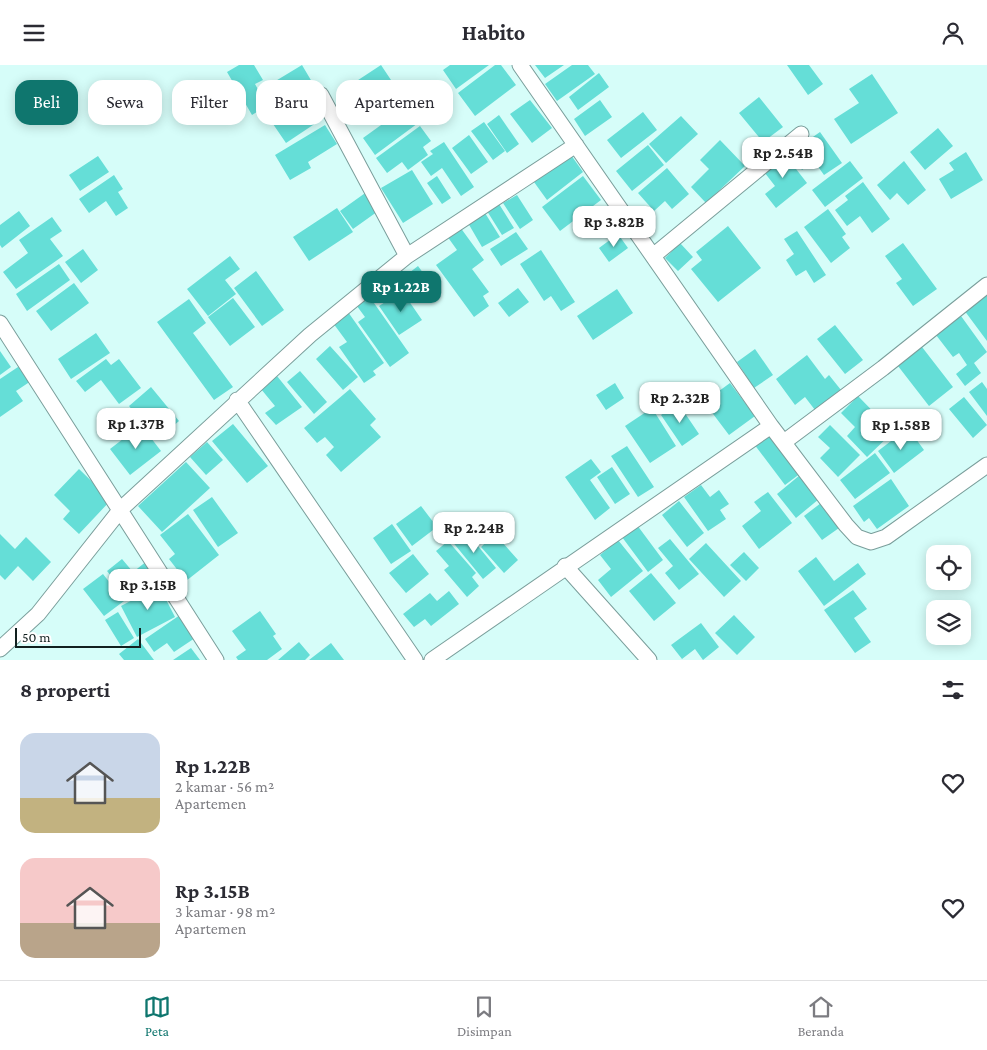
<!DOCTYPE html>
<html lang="id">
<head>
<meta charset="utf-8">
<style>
  :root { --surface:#fff; --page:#f7f7f7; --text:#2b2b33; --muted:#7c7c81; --line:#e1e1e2; --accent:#0f766e }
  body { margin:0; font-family:"Crimson Pro",serif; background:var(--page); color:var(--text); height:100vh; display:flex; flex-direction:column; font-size:19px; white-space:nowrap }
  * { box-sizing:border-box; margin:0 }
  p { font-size:16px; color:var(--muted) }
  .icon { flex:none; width:28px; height:28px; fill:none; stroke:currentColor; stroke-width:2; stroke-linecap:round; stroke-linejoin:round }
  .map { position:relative; height:595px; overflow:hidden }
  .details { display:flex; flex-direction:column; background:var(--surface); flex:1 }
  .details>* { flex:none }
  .banner { position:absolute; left:15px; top:15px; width:500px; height:45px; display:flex; gap:10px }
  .fabs { position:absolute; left:926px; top:480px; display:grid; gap:10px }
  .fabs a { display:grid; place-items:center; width:45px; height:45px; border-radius:10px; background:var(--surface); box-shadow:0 2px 12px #0003; font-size:25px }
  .scale { position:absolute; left:15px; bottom:12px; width:126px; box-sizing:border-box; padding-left:5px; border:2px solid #12201f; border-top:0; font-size:14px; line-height:18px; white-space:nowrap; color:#12201f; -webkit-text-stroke:4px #fff; paint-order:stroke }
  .price { position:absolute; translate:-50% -42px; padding:0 11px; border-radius:10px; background:#fff; color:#222; font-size:16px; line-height:32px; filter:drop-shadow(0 1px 2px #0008) }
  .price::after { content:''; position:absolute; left:50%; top:30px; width:15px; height:11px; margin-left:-8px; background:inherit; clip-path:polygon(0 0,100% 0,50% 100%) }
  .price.on { background:var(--accent); color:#fff }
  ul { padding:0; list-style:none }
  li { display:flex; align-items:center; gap:15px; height:125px; padding:0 20px }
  li span { display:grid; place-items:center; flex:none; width:140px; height:100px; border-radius:15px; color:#555 }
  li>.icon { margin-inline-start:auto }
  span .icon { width:60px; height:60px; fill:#fffc; stroke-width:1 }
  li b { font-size:21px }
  h2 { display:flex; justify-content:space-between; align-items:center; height:60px; padding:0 20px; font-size:21px }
  .chip { padding:0 18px; border-radius:15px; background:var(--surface); box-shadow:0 2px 12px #0003; font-size:18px; line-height:45px }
  .chip.on { background:var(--accent); color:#fff }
  header { display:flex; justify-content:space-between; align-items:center; height:65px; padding:0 20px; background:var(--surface); font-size:22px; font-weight:700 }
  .tab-bar { display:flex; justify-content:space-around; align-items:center; height:70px; border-top:1px solid var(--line); background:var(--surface); font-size:14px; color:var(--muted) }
  .tab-bar a { display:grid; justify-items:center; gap:2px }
  .tab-bar .on { color:var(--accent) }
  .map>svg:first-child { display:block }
  .building { fill:#65ded7 }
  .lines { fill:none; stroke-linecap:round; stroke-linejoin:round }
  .street-casing { stroke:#7a9e9b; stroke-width:17 }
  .street { stroke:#fff; stroke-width:15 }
</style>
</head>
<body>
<header><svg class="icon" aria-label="menu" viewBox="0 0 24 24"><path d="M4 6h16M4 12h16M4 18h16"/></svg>Habito<svg class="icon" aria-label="person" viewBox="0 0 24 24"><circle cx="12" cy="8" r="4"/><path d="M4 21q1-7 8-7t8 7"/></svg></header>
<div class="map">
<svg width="987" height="595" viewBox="0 0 987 595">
  <rect width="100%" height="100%" fill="#d6fdf9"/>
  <!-- building -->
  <path class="building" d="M239,0H254L263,15L255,19L267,41L252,50L227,7Z
    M302,0L315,22L277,44L264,23Z
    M381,0L393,18L358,41L346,23Z
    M450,0H489L456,24L443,5Z
    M495,0H501L516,20L475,51L458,28Z
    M535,0H564L545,13Z
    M572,0H588L595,9L557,36L545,19Z
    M787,0H809L823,19L808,30Z
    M599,8L609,22L578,45L569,32Z
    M872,9L898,48L851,79L834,54L859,38L849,24Z
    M409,16L433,47L375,90L363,73L388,55L376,40Z
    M759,32L783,62L763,77L739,48Z
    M530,35L552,63L532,78L510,49Z
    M600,35L612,52L585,71L574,54Z
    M306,37L319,56L286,78L273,59Z
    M643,47L657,65L621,93L607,75Z
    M499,50L519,79L507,88L487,59Z
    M681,51L698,69L666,98L649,79Z
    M484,57L505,86L493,95L471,66Z
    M325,60L337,79L308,97L311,103L290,115L275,90Z
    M420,61L431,76L423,82L428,90L408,105L402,97L387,108L376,93Z
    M938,63L953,81L925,105L910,87Z
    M820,67L842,98L824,110L814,96L802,105L790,88Z
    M469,70L488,97L471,109L452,83Z
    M720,75L745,101L706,138L691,122L709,104L700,95Z
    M444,77L474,122L461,131L442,103L431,111L421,97L433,89L430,86Z
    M648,80L664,100L632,126L616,106Z
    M782,86L807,118L776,143L765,129L775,121L761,103Z
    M966,87L983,115L951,134L939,114L954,105L949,98Z
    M571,90L583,107L547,135L534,117Z
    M98,91L109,107L80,126L69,110Z
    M850,96L863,113L825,142L812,125Z
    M904,96L926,125L908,140L897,128L890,135L877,120Z
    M667,103L689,129L672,144L665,136L654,146L638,128Z
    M412,105L433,139L403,158L381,123Z
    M114,110L123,124L118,127L128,143L116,151L106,136L89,148L79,134Z
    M437,111L451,133L442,139L427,118Z
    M583,111L601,135L560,166L542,142Z
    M863,117L890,154L872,168L860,151L847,161L835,145L848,135L845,131Z
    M368,126L381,144L353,164L340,146Z
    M517,130L533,155L520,164L503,138Z
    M499,139L514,163L502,170L487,146Z
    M337,143L353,167L309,196L293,172Z
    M828,144L846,169L842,172L850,183L831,198L804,162Z
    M19,146L30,161L2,183L0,180V160Z
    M485,148L500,172L482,182L468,158Z
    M52,152L62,166L50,174L63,191L16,224L3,207L28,188L19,175Z
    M728,161L761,203L718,237L691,204L702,195L696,187Z
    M460,162L484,195L472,204L489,227L483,231L489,241L474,252L436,200L457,185L447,171Z
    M797,166L826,210L814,218L806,205L796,211L786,195L794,189L784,174Z
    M516,167L528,184L501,201L490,184Z
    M618,169L628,183L609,197L599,183Z
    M680,178L693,192L678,206L665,193Z
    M903,178L937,224L913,241L896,218L902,214L885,191Z
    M83,184L98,205L81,218L65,197Z
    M541,185L575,237L561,246L551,231L544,236L520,199Z
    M230,191L240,204L225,215L236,229L208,251L187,224Z
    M59,199L70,215L27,246L16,229Z
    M418,201L435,224L422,234L405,211Z
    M256,206L284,245L262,261L234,223Z
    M74,218L89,238L51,266L36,246Z
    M518,223L529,237L509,252L498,238Z
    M617,224L633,248L593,275L577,251Z
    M402,226L422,255L399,270L379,241Z
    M367,228L409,288L390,302L358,257L365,252L354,237Z
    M987,228V276L964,245Z
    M233,233L255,262L230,281L208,252Z
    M189,234L206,258L193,268L233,322L214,335L157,257Z
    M348,247L384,298L373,306L376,310L364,318L339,282L347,277L333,258Z
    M961,251L987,287L974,298L981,308L965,321L956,309L967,300L959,288L953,292L936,270Z
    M835,260L863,295L845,309L817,274Z
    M96,268L110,288L71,314L58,294Z
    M330,281L358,312L343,325L316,294Z
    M922,282L953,322L929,341L898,301Z
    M755,284L773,310L754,323L737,297Z
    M0,286L11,302L0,310Z
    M807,290L825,314L829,310L841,325L815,345L805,332L795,340L776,314Z
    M106,294L111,300L119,294L141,323L119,339L101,315L85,327L76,316Z
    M24,298L34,314L16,326L23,336L0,352V314Z
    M300,306L327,337L314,349L287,317Z
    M277,311L302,342L276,360L265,348L275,341L261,324Z
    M982,317L987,324V351L969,327Z
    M615,318L624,333L606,345L596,330Z
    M730,318L755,351L729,370L704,337Z
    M151,322L179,356L157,375L129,341Z
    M350,324L376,354L370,360L381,372L341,407L326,390L334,382L325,372L317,378L304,363Z
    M858,331L893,367L867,392L847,371L855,362L841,348Z
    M964,332L987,360L973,373L949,344Z
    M678,338L699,369L682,381L661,350Z
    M652,343L676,381L650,398L625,361Z
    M233,359L268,401L247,418L212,376Z
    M141,360L161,386L130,410L110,384Z
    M830,360L860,390L838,412L820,393L830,383L818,372Z
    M908,363L924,385L894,408L878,386Z
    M770,367L801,408L785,420L754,379Z
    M207,377L223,395L206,410L190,392Z
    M627,381L654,422L638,432L611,391Z
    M875,388L890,408L855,434L840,415Z
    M591,394L601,407L590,415L610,443L595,455L565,412Z
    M186,397L210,423L162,467L138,441Z
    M612,402L630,429L615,439L597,412Z
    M79,404L111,435L79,469L63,454L70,446L54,430Z
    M800,410L819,434L796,453L777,429Z
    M891,414L909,441L877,464L869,453L864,457L853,441Z
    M701,420L710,432L719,425L729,439L720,445L726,454L708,466L684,432Z
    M768,427L792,458L759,484L742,461L761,446L754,437Z
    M212,432L238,468L218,482L193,445Z
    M679,436L704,468L687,482L662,450Z
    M821,438L839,463L822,475L804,451Z
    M421,441L437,462L412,481L396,459Z
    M188,449L219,490L186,516L169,494L175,489L160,470Z
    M392,459L411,486L391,499L373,473Z
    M637,460L663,495L648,507L622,472Z
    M464,464L496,503L483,514L451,475Z
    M0,469L15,484L26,472L51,497L33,516L18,501L5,515L0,510Z
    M495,469L518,495L504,508L481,482Z
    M670,474L699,509L679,525L665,508L673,501L658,483Z
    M618,475L643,506L611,532L598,515L611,504L600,490Z
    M448,476L476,508L472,512L479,521L467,532L444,505L449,501L436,486Z
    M706,478L741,516L724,532L689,494Z
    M744,487L759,503L746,516L730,500Z
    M413,489L429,509L406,528L389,508Z
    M816,492L834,516L858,498L866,509L824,541L798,506Z
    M122,494L133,507L147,496L159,510L130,534L107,506Z
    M651,508L676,538L654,556L629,526Z
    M103,509L124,536L104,551L83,524Z
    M159,521L175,552L137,572L121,541Z
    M853,525L867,544L854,553L871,577L855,588L824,545Z
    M449,526L459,539L431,561L425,554L414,562L403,549L430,528L437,536Z
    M260,546L276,569L273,571L282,584L267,595H238L236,592L246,585L232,566Z
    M118,547L134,573L121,581L105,555Z
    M180,550L195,573L174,587L167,578L154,587L145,574Z
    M734,550L755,572L737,590L715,568Z
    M701,558L719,582L703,595L695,584L682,594L671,580Z
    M138,574L154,595H124L119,589Z
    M299,577L310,590L305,595H278Z
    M331,578L344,595H309Z
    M191,583L200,595H173Z"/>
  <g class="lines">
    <!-- street casing -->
    <g class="street-casing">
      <path id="street" d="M520,0L771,361L846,460L857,472L871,477L886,472L987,400
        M321,30L407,191
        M653,191L801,69
        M0,258L216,595
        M237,335L415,595
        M784,377L883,303L987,220
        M565,501L649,595
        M0,584L38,549L121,444L310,270L407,191L576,80
        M432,595L771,361"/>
    </g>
    <!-- street -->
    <use href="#street" class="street"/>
  </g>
</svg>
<div class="fabs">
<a><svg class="icon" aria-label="locate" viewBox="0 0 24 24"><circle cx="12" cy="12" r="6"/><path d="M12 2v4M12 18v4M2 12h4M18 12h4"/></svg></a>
<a><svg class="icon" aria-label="layers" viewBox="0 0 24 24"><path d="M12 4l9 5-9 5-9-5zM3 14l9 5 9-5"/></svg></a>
</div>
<div class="scale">50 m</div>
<b class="price" style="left:783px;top:114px">Rp 2.54B</b>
<b class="price" style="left:614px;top:183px">Rp 3.82B</b>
<b class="price on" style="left:401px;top:248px">Rp 1.22B</b>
<b class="price" style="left:680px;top:359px">Rp 2.32B</b>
<b class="price" style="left:136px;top:385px">Rp 1.37B</b>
<b class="price" style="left:901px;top:386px">Rp 1.58B</b>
<b class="price" style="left:474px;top:489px">Rp 2.24B</b>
<b class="price" style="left:148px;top:546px">Rp 3.15B</b>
<div class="banner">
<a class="chip on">Beli</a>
<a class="chip">Sewa</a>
<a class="chip">Filter</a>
<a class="chip">Baru</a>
<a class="chip">Apartemen</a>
</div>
</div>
<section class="details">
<h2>8 properti<svg class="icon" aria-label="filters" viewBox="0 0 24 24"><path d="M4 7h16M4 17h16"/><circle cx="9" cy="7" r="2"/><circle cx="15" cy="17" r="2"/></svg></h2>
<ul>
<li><span style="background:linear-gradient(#c9d6e8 65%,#c2b280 0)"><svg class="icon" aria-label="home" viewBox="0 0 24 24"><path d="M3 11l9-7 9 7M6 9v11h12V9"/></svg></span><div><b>Rp 1.22B</b><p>2 kamar · 56 m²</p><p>Apartemen</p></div><svg class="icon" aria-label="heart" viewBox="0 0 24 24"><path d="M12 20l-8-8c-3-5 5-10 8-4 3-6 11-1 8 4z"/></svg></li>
<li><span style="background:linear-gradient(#f6c9c9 65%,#b9a48a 0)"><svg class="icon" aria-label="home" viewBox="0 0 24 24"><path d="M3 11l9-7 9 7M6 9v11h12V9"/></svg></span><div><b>Rp 3.15B</b><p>3 kamar · 98 m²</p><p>Apartemen</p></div><svg class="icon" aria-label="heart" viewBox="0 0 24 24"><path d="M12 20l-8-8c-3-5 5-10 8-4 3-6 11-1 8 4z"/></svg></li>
</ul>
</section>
<nav class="tab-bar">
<a class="on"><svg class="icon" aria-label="map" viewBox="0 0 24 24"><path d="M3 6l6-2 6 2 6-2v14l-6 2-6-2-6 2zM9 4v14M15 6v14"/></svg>Peta</a>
<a><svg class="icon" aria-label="saved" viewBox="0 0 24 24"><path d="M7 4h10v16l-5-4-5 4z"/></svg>Disimpan</a>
<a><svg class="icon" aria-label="home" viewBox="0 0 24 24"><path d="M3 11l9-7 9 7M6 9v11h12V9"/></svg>Beranda</a>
</nav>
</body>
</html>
